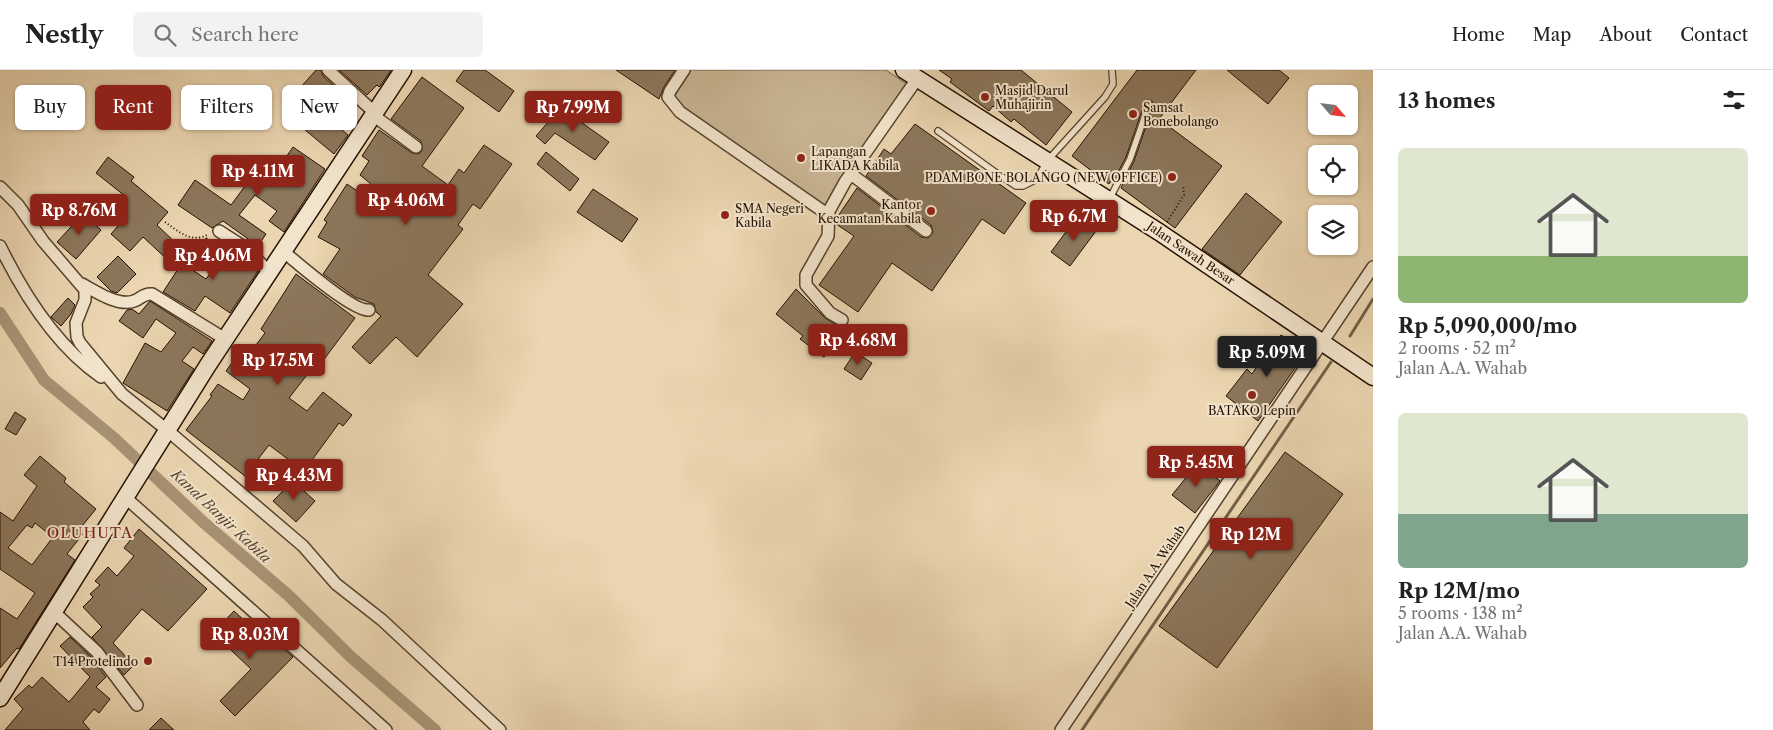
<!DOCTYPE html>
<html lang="en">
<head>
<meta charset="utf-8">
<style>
  :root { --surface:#fff; --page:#f2f2f2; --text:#222; --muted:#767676; --line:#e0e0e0; --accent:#8f2418 }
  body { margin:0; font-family:"Libre Caslon Text",serif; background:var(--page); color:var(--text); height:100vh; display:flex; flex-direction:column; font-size:19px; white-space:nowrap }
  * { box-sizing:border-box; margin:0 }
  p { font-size:16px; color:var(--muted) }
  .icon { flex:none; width:28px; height:28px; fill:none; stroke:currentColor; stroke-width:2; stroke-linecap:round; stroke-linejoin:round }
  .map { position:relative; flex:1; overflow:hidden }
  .sheet { display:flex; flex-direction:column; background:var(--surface); width:400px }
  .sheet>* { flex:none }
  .top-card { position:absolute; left:15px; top:15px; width:475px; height:45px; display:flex; gap:10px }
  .needle { width:32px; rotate:118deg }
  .fabs { position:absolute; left:1308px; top:15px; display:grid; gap:10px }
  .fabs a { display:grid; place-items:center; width:50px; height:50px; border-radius:8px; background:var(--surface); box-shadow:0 1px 4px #0004; font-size:25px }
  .price { position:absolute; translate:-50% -42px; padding:0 11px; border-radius:5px; background:var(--accent); color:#fff; font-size:16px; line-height:32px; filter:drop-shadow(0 1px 2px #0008) }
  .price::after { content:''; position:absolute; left:50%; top:30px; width:15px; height:11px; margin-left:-8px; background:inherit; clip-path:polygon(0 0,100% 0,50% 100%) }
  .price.selected { background:#222; color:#fff }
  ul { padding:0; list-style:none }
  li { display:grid; align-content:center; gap:10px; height:265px; padding:0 25px }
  li span { display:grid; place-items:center; height:155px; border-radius:8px; color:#555 }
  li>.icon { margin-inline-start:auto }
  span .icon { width:90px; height:90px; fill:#fffc; stroke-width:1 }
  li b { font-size:21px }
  h2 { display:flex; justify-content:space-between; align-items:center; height:60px; padding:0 25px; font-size:21px }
  .pill { padding:0 18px; border-radius:8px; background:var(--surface); box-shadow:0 1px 4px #0004; font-size:18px; line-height:45px }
  .pill.selected { background:var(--accent); color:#fff }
  header { display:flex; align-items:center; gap:30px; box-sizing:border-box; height:70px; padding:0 25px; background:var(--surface); border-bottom:1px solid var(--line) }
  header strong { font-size:24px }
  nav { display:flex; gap:28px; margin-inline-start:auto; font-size:18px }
  .search { width:350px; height:45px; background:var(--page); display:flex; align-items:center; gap:12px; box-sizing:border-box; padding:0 18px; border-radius:8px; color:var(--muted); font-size:19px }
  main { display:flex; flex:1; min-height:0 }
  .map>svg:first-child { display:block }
  .pitch { fill:#c9b593; stroke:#77634a }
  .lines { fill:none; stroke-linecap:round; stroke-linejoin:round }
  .stream { stroke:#745f46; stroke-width:3 }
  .canal { stroke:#a89375; stroke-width:12 }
  .building { fill:#8c775c; stroke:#251100; fill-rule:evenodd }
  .service-casing { stroke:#56422c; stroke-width:8 }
  .minor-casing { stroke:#56422c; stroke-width:14 }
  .secondary-casing { stroke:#251100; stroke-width:19 }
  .path { stroke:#251100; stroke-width:2; stroke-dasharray:1 2.5; stroke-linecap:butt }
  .service { stroke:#f2e4cc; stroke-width:5.5 }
  .minor { stroke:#f2e4cc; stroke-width:11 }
  .secondary { stroke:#f2e4cc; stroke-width:16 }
  .poi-dot { fill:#8f2418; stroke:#f2e4cc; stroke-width:2 }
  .labels { text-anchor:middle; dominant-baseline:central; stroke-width:4; stroke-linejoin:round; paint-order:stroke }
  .poi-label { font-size:12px; fill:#251100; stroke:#f2e4cc; text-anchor:start }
  .street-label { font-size:12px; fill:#251100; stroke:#f2e4cc }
  .water-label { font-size:14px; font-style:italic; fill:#59452f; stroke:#f2e4cc }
  .quarter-label { font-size:15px; letter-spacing:1px; fill:#7a1f14; stroke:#f2e4cc }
</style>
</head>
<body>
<header>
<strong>Nestly</strong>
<div class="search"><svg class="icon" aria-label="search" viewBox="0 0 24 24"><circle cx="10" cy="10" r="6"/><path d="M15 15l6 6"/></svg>Search here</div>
<nav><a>Home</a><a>Map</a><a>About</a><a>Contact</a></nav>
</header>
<main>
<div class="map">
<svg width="1373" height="660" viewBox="0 0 1373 660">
  <rect width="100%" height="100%" fill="#ebd6b1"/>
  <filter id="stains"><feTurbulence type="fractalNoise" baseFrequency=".004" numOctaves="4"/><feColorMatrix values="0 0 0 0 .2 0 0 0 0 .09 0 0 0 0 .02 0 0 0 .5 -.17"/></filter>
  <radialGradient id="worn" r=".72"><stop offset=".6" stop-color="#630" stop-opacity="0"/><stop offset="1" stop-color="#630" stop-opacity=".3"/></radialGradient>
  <!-- pitch -->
  <path class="pitch" d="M691,0H886L908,15L820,142L669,35Z"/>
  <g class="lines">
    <!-- stream -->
    <path class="stream" d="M1350,266L1373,229
      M1082,660L1331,292"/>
    <!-- canal -->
    <path class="canal" d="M0,243L44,310L114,368L202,451L288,525L351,587L435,660"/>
  </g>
  <!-- building -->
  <path class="building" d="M316,0H321L323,6L354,34L336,55L348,65L334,84L292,49L311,27L300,18Z
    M339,0H391L381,15L379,17L377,15L367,25Z
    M464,0H485L514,21L499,42L456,11Z
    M616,0H675L664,17L659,29Z
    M939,0H1021L1072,42L1046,75L1014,49L1011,52L993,36L989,41L950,12L952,9Z
    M1137,0H1196L1159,49L1222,96L1175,158L1121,118L1134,91L1153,36L1152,31L1148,30L1145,32L1126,87L1113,112L1111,111L1109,114L1072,86Z
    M1227,0H1279L1289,8L1268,34Z
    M422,7L464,38L422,96L448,115L459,99L464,103L484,75L512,94L480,139L473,134L458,155L463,159L428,205L463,234L417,287L396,267L370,294L352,277L381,246L376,242L374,234L355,227L323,204L340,179L318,167L327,152L324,150L347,114L376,134L383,124L360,105L369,91L362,86L379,60L412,83L418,84L422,81L421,71L391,49Z
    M565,33L574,41L571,45L609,72L595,90L555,63L545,74L536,66Z
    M915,54L1026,133L1004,164L982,149L932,221L892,193L858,242L819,215L854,166L836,154V149L857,118L921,167L928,168L933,162L931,155L866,106L884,79L891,84Z
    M293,77L325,99L284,162L269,151L277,141L255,125L239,145L266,164L258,176L223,151L212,158L178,135L195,110L231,135L254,104L267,115Z
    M546,82L579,109L570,121L537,94Z
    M108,87L134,107L131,111L168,142L157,155L182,179L170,192L143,167L130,181L111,164L125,148L114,139L125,126L96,103Z
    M593,119L638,149L622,172L577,142Z
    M1246,123L1282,152L1240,205L1202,179Z
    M83,144L101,160L76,189L57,172Z
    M1077,147L1096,161L1070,196L1051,182Z
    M206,168L226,181L227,179L258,201L230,243L205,226L195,241L163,222L182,193L206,209L220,190L200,178Z
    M118,186L136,204L117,223L111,221L97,207Z
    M296,204L355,248L316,300L313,297L289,328L307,341L323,322L352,345L343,356L339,353L304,401L269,375L245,406L186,360L212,326L210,325L218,314L243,330L250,319L226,301L234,290L241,295L265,263L261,259Z
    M796,219L825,248L845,260L824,287L800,269L803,266L776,244Z
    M68,228L75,235L71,244L61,256L51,247Z
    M150,231L212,271L203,284L193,277L182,291L194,299L167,341L123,313L145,273L161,282L176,263L156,249L143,268L119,251L127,240L132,239L139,244Z
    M1281,265L1307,281L1258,351L1226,326L1247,299L1252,304L1264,286L1267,287Z
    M855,282L872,293L861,310L844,299Z
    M15,342L26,349L16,365L5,359Z
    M1285,382L1343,424L1217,598L1159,556Z
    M40,386L66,408L64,412L96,439L78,461L83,464L67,484L75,490L19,579L17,578L0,598V538L17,549L35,523L0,499V442L13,451L37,416L24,405ZM35,453L53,467L32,495L8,478L27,455L32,458Z
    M1198,393L1220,411L1195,443L1172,425Z
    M293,411L315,431L296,452L273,431Z
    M139,459L207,519L168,561L142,539L113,573L134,595L124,605L92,567L102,557L83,537L93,527L90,524L100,515L95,511L108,497L117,506L134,486L124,478Z
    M234,541L273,577L277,573L293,587L235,646L220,631L251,599L213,563Z
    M70,567L91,587L106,607L96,617L110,629L99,643L94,639L83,652L90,660H5L23,639L14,629L29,615L32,618L42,607L69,632L90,607L60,576Z
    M161,648L174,660H149Z"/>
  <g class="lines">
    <!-- service casing -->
    <g class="service-casing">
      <path id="service" d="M938,61L999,105L1016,116H1023L1037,109L1048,90L1105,27L1113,14L1112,0
        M1110,128L1130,89L1149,34"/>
    </g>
    <!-- minor casing -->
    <g class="minor-casing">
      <path id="minor" d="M328,0L374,42
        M684,0L670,21L668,27L680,42L827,144
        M373,45L416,77
        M851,104L926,161
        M0,117L18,135L43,171L85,220V230L76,253L77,267L80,273L122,324L167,360L303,476L336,514L382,550L500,660
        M219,161L247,179L269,202
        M0,176C24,225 56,276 101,307
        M283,181C297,193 354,242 369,240
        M82,214C95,221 118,237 134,231C141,229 143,223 152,224L225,269
        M842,250L830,243L806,215V205L828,166L829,141L845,112L917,9
        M126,428L386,660
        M54,542L97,582L137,635
        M1061,660L1373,197"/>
    </g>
    <!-- secondary casing -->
    <g class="secondary-casing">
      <path id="secondary" d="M904,0L1159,162L1373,307
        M0,628L208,295L403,0"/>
    </g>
    <!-- path -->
    <path class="path" d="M165,152C179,162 192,174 209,164
      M1167,152L1184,125L1183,115"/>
    <!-- service -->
    <use href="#service" class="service"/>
    <!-- minor -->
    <use href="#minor" class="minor"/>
    <!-- secondary -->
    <use href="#secondary" class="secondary"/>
  </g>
  <!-- markers -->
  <g class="poi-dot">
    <circle cx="985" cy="27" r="5"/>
    <circle cx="1133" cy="44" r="5"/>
    <circle cx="801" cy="88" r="5"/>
    <circle cx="1172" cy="107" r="5"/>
    <circle cx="931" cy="141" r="5"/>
    <circle cx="725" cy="145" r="5"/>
    <circle cx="1252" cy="325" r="5"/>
    <circle cx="148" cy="591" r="5"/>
  </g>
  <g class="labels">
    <!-- poi labels -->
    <g class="poi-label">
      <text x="995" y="20">Masjid Darul<tspan x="995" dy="14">Muhajirin</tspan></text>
      <text x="1143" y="37">Samsat<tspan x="1143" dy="14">Bonebolango</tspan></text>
      <text x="811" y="81">Lapangan<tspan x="811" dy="14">LIKADA Kabila</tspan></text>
      <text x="1162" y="107" text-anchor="end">PDAM BONE BOLANGO (NEW OFFICE)</text>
      <text x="921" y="134" text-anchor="end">Kantor<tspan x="921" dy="14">Kecamatan Kabila</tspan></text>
      <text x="735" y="138">SMA Negeri<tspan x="735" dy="14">Kabila</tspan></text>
      <text x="1252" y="340" text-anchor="middle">BATAKO Lepin</text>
      <text x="138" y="591" text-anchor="end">T14 Protelindo</text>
    </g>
    <!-- street labels -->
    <g class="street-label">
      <text transform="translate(1191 183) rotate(34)">Jalan Sawah Besar</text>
      <text transform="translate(1155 496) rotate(-56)">Jalan A.A. Wahab</text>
    </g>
    <!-- water labels -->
    <g class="water-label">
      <text transform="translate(221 446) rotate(43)">Kanal Banjir Kabila</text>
    </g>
    <!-- quarter labels -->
    <g class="quarter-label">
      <text x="90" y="462">OLUHUTA</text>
    </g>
  </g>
  <rect width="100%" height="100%" filter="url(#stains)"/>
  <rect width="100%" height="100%" fill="url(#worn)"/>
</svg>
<div class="fabs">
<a><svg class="needle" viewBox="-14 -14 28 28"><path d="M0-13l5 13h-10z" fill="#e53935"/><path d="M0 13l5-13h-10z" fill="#767676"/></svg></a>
<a><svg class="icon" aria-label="locate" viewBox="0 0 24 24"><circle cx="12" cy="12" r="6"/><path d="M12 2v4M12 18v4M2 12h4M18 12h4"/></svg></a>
<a><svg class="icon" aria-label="layers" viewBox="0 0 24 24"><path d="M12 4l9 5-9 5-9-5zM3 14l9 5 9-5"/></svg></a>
</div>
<b class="price" style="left:573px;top:63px">Rp 7.99M</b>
<b class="price" style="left:258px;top:127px">Rp 4.11M</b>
<b class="price" style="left:406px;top:156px">Rp 4.06M</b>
<b class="price" style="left:79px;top:166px">Rp 8.76M</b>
<b class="price" style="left:1074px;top:172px">Rp 6.7M</b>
<b class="price" style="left:213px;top:211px">Rp 4.06M</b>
<b class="price" style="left:858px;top:296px">Rp 4.68M</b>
<b class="price selected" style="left:1267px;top:308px">Rp 5.09M</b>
<b class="price" style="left:278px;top:316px">Rp 17.5M</b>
<b class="price" style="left:1196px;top:418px">Rp 5.45M</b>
<b class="price" style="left:294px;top:431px">Rp 4.43M</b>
<b class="price" style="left:1251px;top:490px">Rp 12M</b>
<b class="price" style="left:250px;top:590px">Rp 8.03M</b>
<div class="top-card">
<a class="pill">Buy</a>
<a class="pill selected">Rent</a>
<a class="pill">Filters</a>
<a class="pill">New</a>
</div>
</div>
<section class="sheet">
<h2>13 homes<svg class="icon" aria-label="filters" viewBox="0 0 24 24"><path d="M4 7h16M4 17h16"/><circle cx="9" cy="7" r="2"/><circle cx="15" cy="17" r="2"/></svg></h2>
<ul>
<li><span style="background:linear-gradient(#dfe7d0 70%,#8fb573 0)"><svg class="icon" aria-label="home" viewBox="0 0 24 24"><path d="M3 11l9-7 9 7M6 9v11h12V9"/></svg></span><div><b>Rp 5,090,000/mo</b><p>2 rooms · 52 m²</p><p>Jalan A.A. Wahab</p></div></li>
<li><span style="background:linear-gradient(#dfe7d0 65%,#7fa58c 0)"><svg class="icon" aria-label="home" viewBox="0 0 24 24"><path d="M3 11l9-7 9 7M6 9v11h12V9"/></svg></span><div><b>Rp 12M/mo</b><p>5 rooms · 138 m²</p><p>Jalan A.A. Wahab</p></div></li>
</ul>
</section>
</main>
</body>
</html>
